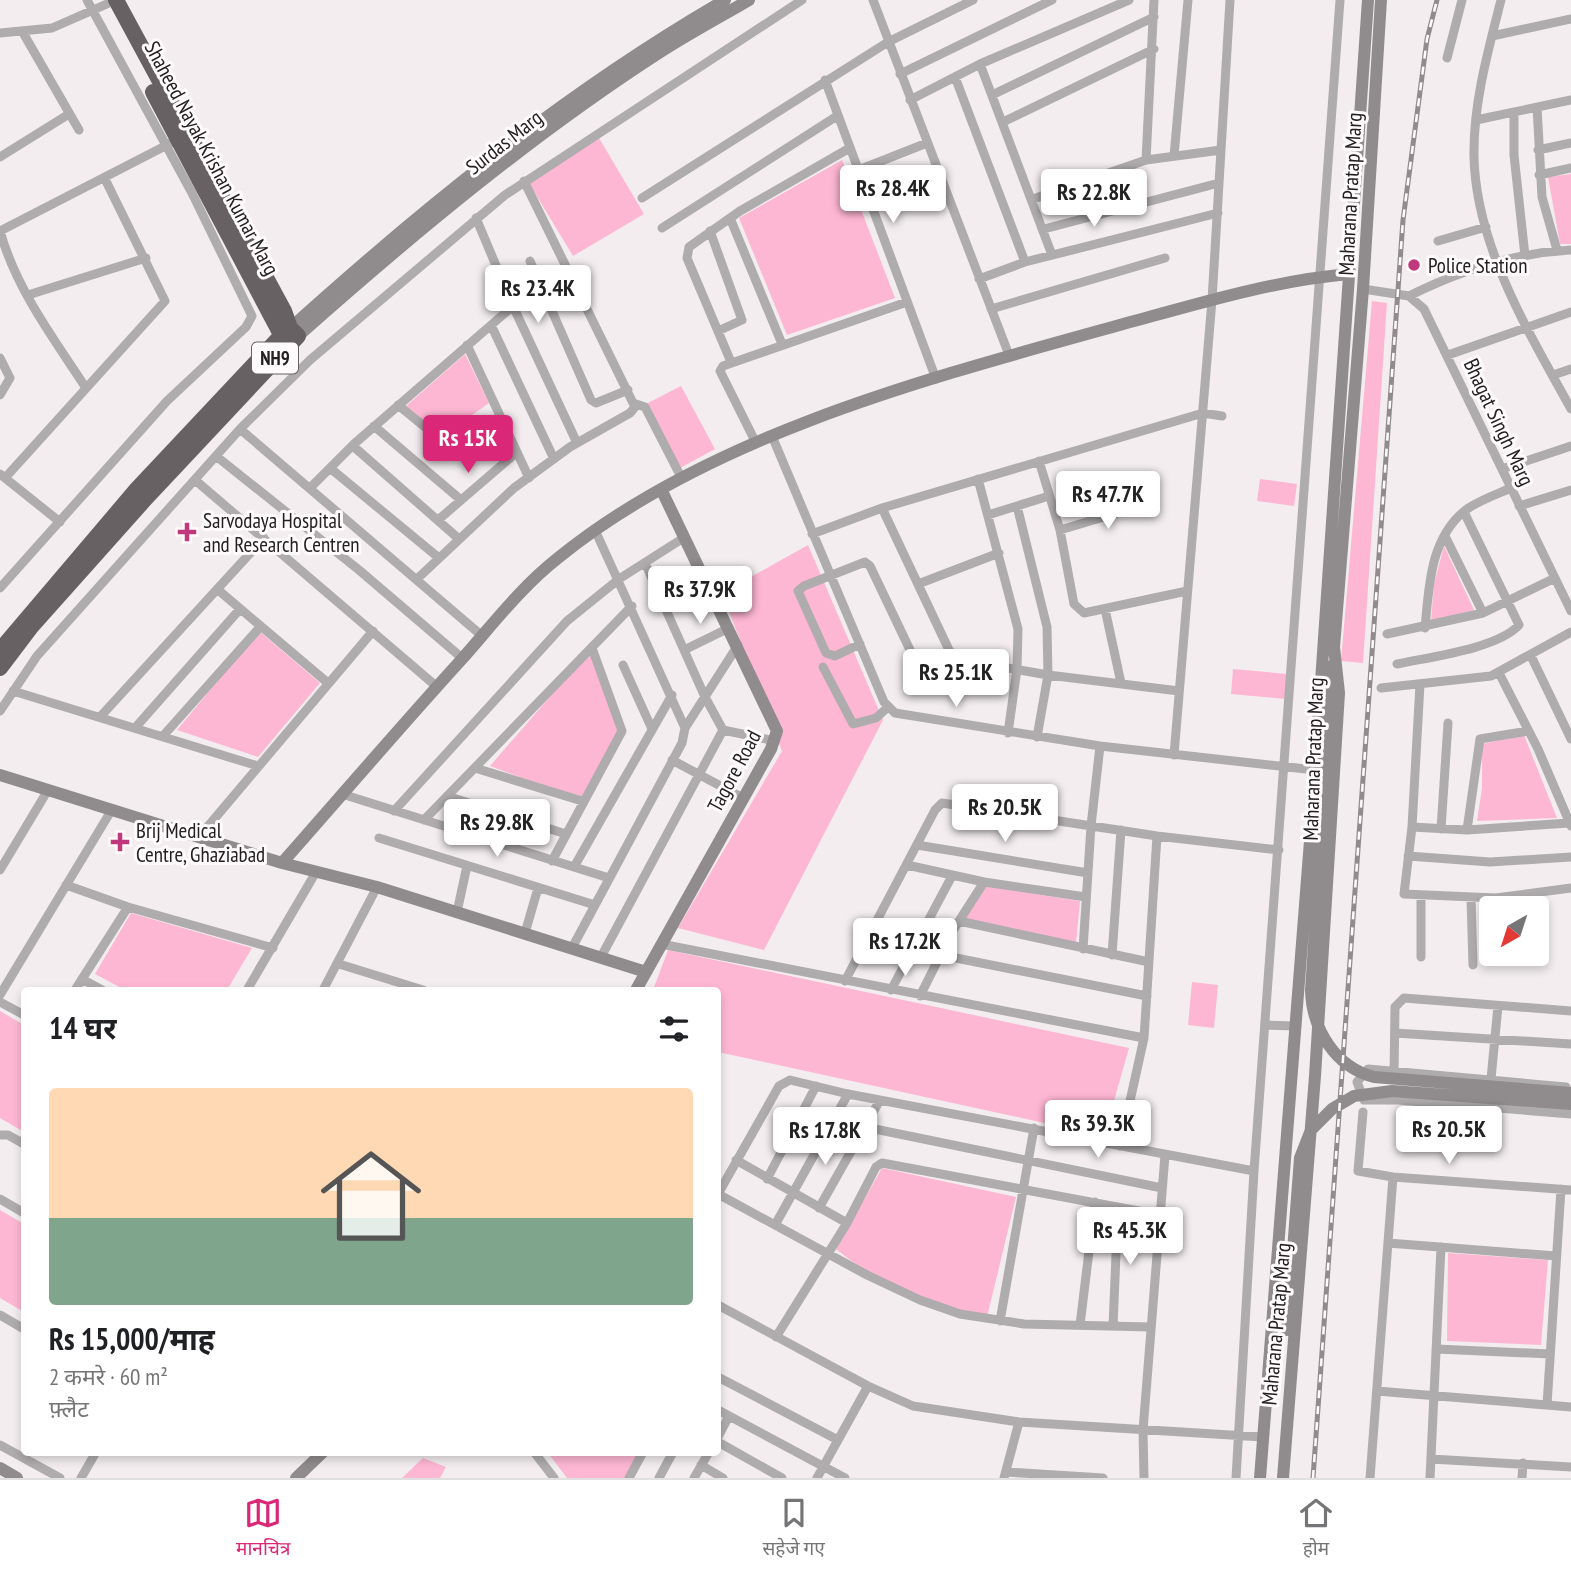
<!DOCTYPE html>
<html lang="hi">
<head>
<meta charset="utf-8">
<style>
  :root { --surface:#fff; --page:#f6f6f6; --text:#202124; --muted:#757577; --line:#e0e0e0; --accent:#db2777 }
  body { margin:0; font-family:"PT Sans Narrow","Noto Sans Devanagari",sans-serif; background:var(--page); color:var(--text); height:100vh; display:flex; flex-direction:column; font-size:26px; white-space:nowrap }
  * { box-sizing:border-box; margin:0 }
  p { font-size:23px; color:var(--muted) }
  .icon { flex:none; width:38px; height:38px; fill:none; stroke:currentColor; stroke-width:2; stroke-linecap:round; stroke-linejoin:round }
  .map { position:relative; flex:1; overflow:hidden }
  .panel { position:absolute; left:21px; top:987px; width:700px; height:469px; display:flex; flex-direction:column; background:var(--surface); border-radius:7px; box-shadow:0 4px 10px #0003 }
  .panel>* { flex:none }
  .needle { width:46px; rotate:219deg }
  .controls { position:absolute; left:1479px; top:896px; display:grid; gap:14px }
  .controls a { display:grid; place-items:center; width:70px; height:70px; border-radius:7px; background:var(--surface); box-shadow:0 4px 10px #0003; font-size:35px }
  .price { position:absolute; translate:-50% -60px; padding:0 16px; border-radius:7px; background:#fff; color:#222; font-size:23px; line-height:46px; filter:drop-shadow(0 2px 4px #0008) }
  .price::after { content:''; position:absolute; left:50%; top:42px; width:21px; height:16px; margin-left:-10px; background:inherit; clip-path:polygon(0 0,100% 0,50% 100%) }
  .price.on { background:var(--accent); color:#fff }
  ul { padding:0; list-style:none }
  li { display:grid; align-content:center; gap:14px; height:371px; padding:0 28px }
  li span { display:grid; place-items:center; height:217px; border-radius:7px; color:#555 }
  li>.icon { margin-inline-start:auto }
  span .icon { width:126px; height:126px; fill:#fffc; stroke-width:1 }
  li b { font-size:30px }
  h2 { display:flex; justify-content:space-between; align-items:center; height:84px; padding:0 28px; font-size:30px }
  .tab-bar { display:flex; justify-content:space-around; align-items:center; height:98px; border-top:2px solid var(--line); background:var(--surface); font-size:19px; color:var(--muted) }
  .tab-bar a { display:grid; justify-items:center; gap:4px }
  .tab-bar .on { color:var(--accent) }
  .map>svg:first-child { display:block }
  .green { fill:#feb7d3 }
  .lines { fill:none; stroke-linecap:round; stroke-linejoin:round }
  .street { stroke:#afacad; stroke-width:9 }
  .secondary { stroke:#908c8d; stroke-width:12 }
  .highway { stroke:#676163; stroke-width:16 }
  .rail-casing { stroke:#908b8d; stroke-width:5 }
  .rail { stroke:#fffbfc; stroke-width:2.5; stroke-dasharray:8; stroke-linecap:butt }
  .poi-dot { fill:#bf397c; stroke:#fffbfc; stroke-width:2.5 }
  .labels { text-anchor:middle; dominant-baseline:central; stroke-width:6; stroke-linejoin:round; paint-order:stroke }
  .shield { fill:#fffbfc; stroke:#646263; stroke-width:2 }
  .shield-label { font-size:19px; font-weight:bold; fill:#222021 }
  .street-label { font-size:21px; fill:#222021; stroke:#fffbfc }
  .poi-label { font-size:21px; fill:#222021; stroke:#fffbfc; text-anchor:start }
</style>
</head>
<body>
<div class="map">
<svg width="1571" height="1478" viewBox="0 0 1571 1478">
  <rect width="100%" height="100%" fill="#f3edef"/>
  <!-- green -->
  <path class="green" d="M599,138L644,214L573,256L527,180Z
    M842,160L895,298L787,335L739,218Z
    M1571,174V244H1560L1548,177Z
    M1372,301L1387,303L1363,663L1341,661Z
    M465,354L489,403L465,420L478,439L459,451L405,407Z
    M681,386L715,449L680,468L646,404Z
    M1260,479L1297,484L1294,506L1257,501Z
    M808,545L883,720L764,950L678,928L782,751L722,593Z
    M1444,546L1474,610L1431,622L1434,584Z
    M259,631L320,683L258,757L177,730Z
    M592,648L622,739L582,801L490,766Z
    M1233,669L1287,674L1285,699L1231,694Z
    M1524,735L1557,818L1477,821L1482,788V744Z
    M984,886L1080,901L1076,943L963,919Z
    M131,913L252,948L227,990H125L95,974Z
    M668,950L1129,1048L1104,1136L718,1052V990H653Z
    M1192,982L1218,985L1214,1028L1188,1025Z
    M0,1011L24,1025V1132L0,1118Z
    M882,1168L1016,1197L987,1317C940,1311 872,1280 836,1249Z
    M0,1210L24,1224V1312L0,1298Z
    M1448,1253L1548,1260L1541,1345L1447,1341Z
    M548,1453H638L627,1474L630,1478H567Z
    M423,1458L446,1467L440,1478H402Z"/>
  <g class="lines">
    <!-- street -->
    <path class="street" d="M873,0L1009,355
      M1501,0C1488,51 1473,104 1474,157C1476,246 1529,333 1571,409
      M22,31L79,130
      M0,33L52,28L107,4
      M1492,36L1571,19
      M1447,58L1462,0
      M980,64L1052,255
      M900,74L1052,0
      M955,77L1025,262
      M825,80L936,379
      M992,95L1154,17
      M910,100L980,64L1129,0
      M1537,107L1542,197L1557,250
      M1514,112V155L1525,256
      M1476,120L1571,100
      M1003,122L1154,49
      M1538,150L1571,143
      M1174,156L1188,0
      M0,157L69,114
      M1146,160L1154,0
      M856,171L927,143
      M1539,175L1571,168
      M642,198L888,42L973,0
      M1033,199L1146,160L1221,150
      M476,218L513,306L577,443
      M730,218L782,344
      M662,228L837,116
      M1044,229L1219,183
      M710,231L742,320L718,331
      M1438,241L1486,227
      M530,261L591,400L596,403L628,390
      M979,279L1025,262L1218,213
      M1363,289L1409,296L1424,309L1571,611
      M28,295L146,258
      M1409,296C1459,271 1515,253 1571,250
      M991,309L1165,258
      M491,325L554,459
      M467,345L529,478
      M1448,355L1571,312
      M0,358L10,378L0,395
      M731,362L687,258L689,247L740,211L848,149
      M1553,375L1571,369
      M86,388C54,339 16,289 0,231L171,143
      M633,403L645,407L681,477
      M398,405L458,454H463L505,427
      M374,426L461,500
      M240,429L481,635
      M772,436L884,702L895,713L1100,746L1315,770
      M756,443L720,371L723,366L907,302
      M353,446L459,539
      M216,456L359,570L462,658
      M1039,461L1060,530L1074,604L1084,613L1187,591
      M330,468L439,558
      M1502,469L1571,446
      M0,474L5,478L165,301L105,179
      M5,478L60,522
      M978,479L1018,629L1017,669L1008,733
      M195,480L436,686
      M311,487L354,444L513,306
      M1017,506L1047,627L1048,675L1037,737
      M1519,506L1571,490
      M882,508L949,650L956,659L1048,675L1179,691
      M988,515L1049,496
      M438,520L517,452
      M1060,530L1147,504
      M812,534L882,508L1203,413L1222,416
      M1445,536L1483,613
      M417,579L514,488L570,447L630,413L635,407L524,181
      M918,584L999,553
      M0,588L167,401L246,327L252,316L192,193L87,0
      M217,589L328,683
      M1105,609L1121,683
      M1425,628C1429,586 1430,537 1467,509C1480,500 1497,494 1511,488
      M1387,634L1483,613L1555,578
      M860,644L835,656L826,653L798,591L804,586L865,562L870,566L921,673
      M684,650L729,628
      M1531,656L1571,739
      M1397,664C1429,657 1497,649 1519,625L1464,512
      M623,665L652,729
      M823,667L853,724L876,718L888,707
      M1499,673L1538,749L1571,826
      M1420,684L1412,827L1404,894L1496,898L1571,888
      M1381,688L1491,676L1571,632
      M13,691L258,766
      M0,711L37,656L240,429L310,360L505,195L802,0
      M100,717L264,538
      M135,728L240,609
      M685,728L738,645
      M723,730L775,741
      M163,736L261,626
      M1174,755L1212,300L1230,0
      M672,760L743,798
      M475,768L582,801
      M342,794L609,878
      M447,796L566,834
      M394,811L567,621L619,579L685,537
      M424,820L632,606
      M1412,827L1467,830L1569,823
      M1441,829L1448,723
      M1467,830L1480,739L1528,731
      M199,837L373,631
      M379,838L595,905
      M917,845L1088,873
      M1408,856L1490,862L1571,857
      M552,861L622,731L592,648
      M907,865L984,882
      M574,867L672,695
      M0,870L48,790
      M66,885L128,907L273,948
      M1522,896L1526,908
      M1471,898L1473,965
      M457,912L467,866
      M959,921L1149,962
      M525,933L538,888
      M1536,940L1538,944
      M661,944L1144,1038
      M572,948L682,743L685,728L595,530
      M1083,949L1091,826L1100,746
      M941,955L1147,996
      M1112,955L1121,830
      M601,957L723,730L705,697L645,563
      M1421,957V895
      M339,964L423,990
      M82,979L102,990
      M845,981L935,810L942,803L1157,836L1279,850
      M75,990L128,907
      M247,990L316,872
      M323,990L377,887
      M891,990L952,876
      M0,995L111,811
      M920,996L952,932L984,882L1086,897
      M0,1002L24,1015
      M1265,1025L1295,1026
      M1395,1033L1571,1044
      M1394,1076L1395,1007L1404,998L1571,1011
      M1491,1079L1498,1006
      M1566,1087L1368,1069L1357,1082L1364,1100H1398L1571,1114
      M1363,1112L1358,1171L1393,1177L1571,1190
      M865,1127L1162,1188
      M0,1135H8L24,1144
      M1120,1146L1144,1038L1157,836
      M736,1160L847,1223
      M767,1179L816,1086
      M0,1199L24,1213
      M819,1208L880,1100
      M775,1225L848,1094
      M1388,1243L1556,1256
      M718,1305L868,1386L913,1406L1019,1422L1263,1437
      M0,1315L24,1329
      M1000,1321L1034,1128
      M1080,1325L1095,1202
      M1113,1326L1118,1207
      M1150,1327L1024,1324L960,1314L920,1300L867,1275L718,1194L779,1086L790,1080L848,1094L1254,1171
      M776,1337L847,1223L876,1167L882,1163L1160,1215
      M1436,1349L1550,1354
      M718,1377L838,1440
      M1377,1391L1571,1407
      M1547,1405L1561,1189
      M718,1410L845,1478
      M718,1437L729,1416
      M718,1442L782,1478
      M0,1445L60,1478
      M534,1452L554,1478
      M1431,1459L1571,1467
      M701,1465L723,1478
      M1006,1472L1103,1478
      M81,1478L96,1452
      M629,1478L643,1452
      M659,1478L673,1452
      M694,1478L709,1452
      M817,1478L868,1386
      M1004,1478L1019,1422
      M1144,1478L1143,1430L1165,1155
      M1236,1478L1254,1171L1340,0
      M1370,1478L1393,1177
      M1430,1478L1441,1247
      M1522,1478L1523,1463"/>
    <!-- secondary -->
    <path class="secondary" d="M286,332C422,209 566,92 725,0
      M298,336C413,234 533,134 662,51C690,33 720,17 749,0
      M1333,665L1311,990C1312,1029 1335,1067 1374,1077L1571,1093
      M0,775L282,863L377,887L646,972
      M282,863C342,795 401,726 462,659C493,624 521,587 558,558C708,436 925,379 1109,328C1187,307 1268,281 1349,274
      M636,990L771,749L777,731L661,489
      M1287,1330L1300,1158L1311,1130L1332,1109L1354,1096L1392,1091L1571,1104
      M0,1468L17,1478
      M296,1478L323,1452
      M1260,1478L1310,841L1368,0
      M1283,1478L1315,1076L1339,693L1334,647L1363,289L1381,0"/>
    <!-- highway -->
    <path class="highway" d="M153,92L286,344
      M2,648L137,489L280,337
      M0,668L31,627L146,498L298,336L290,328L284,311L116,0"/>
    <!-- rail casing -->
    <g class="rail-casing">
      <path id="rail" d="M1313,1478L1403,220L1427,39L1437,0"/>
    </g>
    <!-- rail -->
    <use href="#rail" class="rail"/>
  </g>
  <!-- markers -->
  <g class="poi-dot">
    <circle cx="1414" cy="265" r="7"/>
    <path d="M183.5 521.5h7v7h7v7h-7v7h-7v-7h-7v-7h7z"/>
    <path d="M116.5 831.5h7v7h7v7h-7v7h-7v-7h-7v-7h7z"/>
  </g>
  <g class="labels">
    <!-- shield labels -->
    <rect class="shield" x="252" y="342.5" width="46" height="31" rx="5"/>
    <g class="shield-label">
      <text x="275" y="358">NH9</text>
    </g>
    <!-- street labels -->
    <g class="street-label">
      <text transform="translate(504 142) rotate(-38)">Surdas Marg</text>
      <text transform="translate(212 158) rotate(62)">Shaheed Nayak Krishan Kumar Marg</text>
      <text transform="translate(1350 194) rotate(-87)">Maharana Pratap Marg</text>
      <text transform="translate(1499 422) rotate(65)">Bhagat Singh Marg</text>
      <text transform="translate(1313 759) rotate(-88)">Maharana Pratap Marg</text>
      <text transform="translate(734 771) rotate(-62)">Tagore Road</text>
      <text transform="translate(1276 1324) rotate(-85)">Maharana Pratap Marg</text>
    </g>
    <!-- poi labels -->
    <g class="poi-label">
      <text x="1428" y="265">Police Station</text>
      <text x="203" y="520">Sarvodaya Hospital<tspan x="203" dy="24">and Research Centren</tspan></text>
      <text x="136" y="830">Brij Medical<tspan x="136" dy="24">Centre, Ghaziabad</tspan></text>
    </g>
  </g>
</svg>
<div class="controls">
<a><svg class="needle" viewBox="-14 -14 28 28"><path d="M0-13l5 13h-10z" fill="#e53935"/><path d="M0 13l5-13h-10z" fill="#757577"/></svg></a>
</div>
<b class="price" style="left:893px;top:225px">Rs 28.4K</b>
<b class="price" style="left:1094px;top:229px">Rs 22.8K</b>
<b class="price" style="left:538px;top:325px">Rs 23.4K</b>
<b class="price on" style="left:468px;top:475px">Rs 15K</b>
<b class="price" style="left:1108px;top:531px">Rs 47.7K</b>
<b class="price" style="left:700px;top:626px">Rs 37.9K</b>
<b class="price" style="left:956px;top:709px">Rs 25.1K</b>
<b class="price" style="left:1005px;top:844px">Rs 20.5K</b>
<b class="price" style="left:497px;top:859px">Rs 29.8K</b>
<b class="price" style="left:905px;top:978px">Rs 17.2K</b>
<b class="price" style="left:1098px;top:1160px">Rs 39.3K</b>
<b class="price" style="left:1449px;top:1166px">Rs 20.5K</b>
<b class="price" style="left:825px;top:1167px">Rs 17.8K</b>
<b class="price" style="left:1130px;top:1267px">Rs 45.3K</b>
<section class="panel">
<h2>14 घर<svg class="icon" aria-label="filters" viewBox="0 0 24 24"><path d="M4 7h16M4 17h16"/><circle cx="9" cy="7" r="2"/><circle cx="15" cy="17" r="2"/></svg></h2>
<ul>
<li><span style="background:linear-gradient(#ffd9b3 60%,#7fa58c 0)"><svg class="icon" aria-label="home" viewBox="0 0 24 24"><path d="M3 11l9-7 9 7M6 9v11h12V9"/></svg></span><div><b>Rs 15,000/माह</b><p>2 कमरे · 60 m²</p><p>फ़्लैट</p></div></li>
</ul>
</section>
</div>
<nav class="tab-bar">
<a class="on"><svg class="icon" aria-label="map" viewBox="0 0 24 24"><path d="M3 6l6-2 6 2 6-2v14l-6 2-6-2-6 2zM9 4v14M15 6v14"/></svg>मानचित्र</a>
<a><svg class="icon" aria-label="saved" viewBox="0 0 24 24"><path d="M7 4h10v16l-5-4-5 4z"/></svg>सहेजे गए</a>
<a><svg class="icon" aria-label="home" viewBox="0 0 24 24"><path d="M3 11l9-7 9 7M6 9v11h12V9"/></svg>होम</a>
</nav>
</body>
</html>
